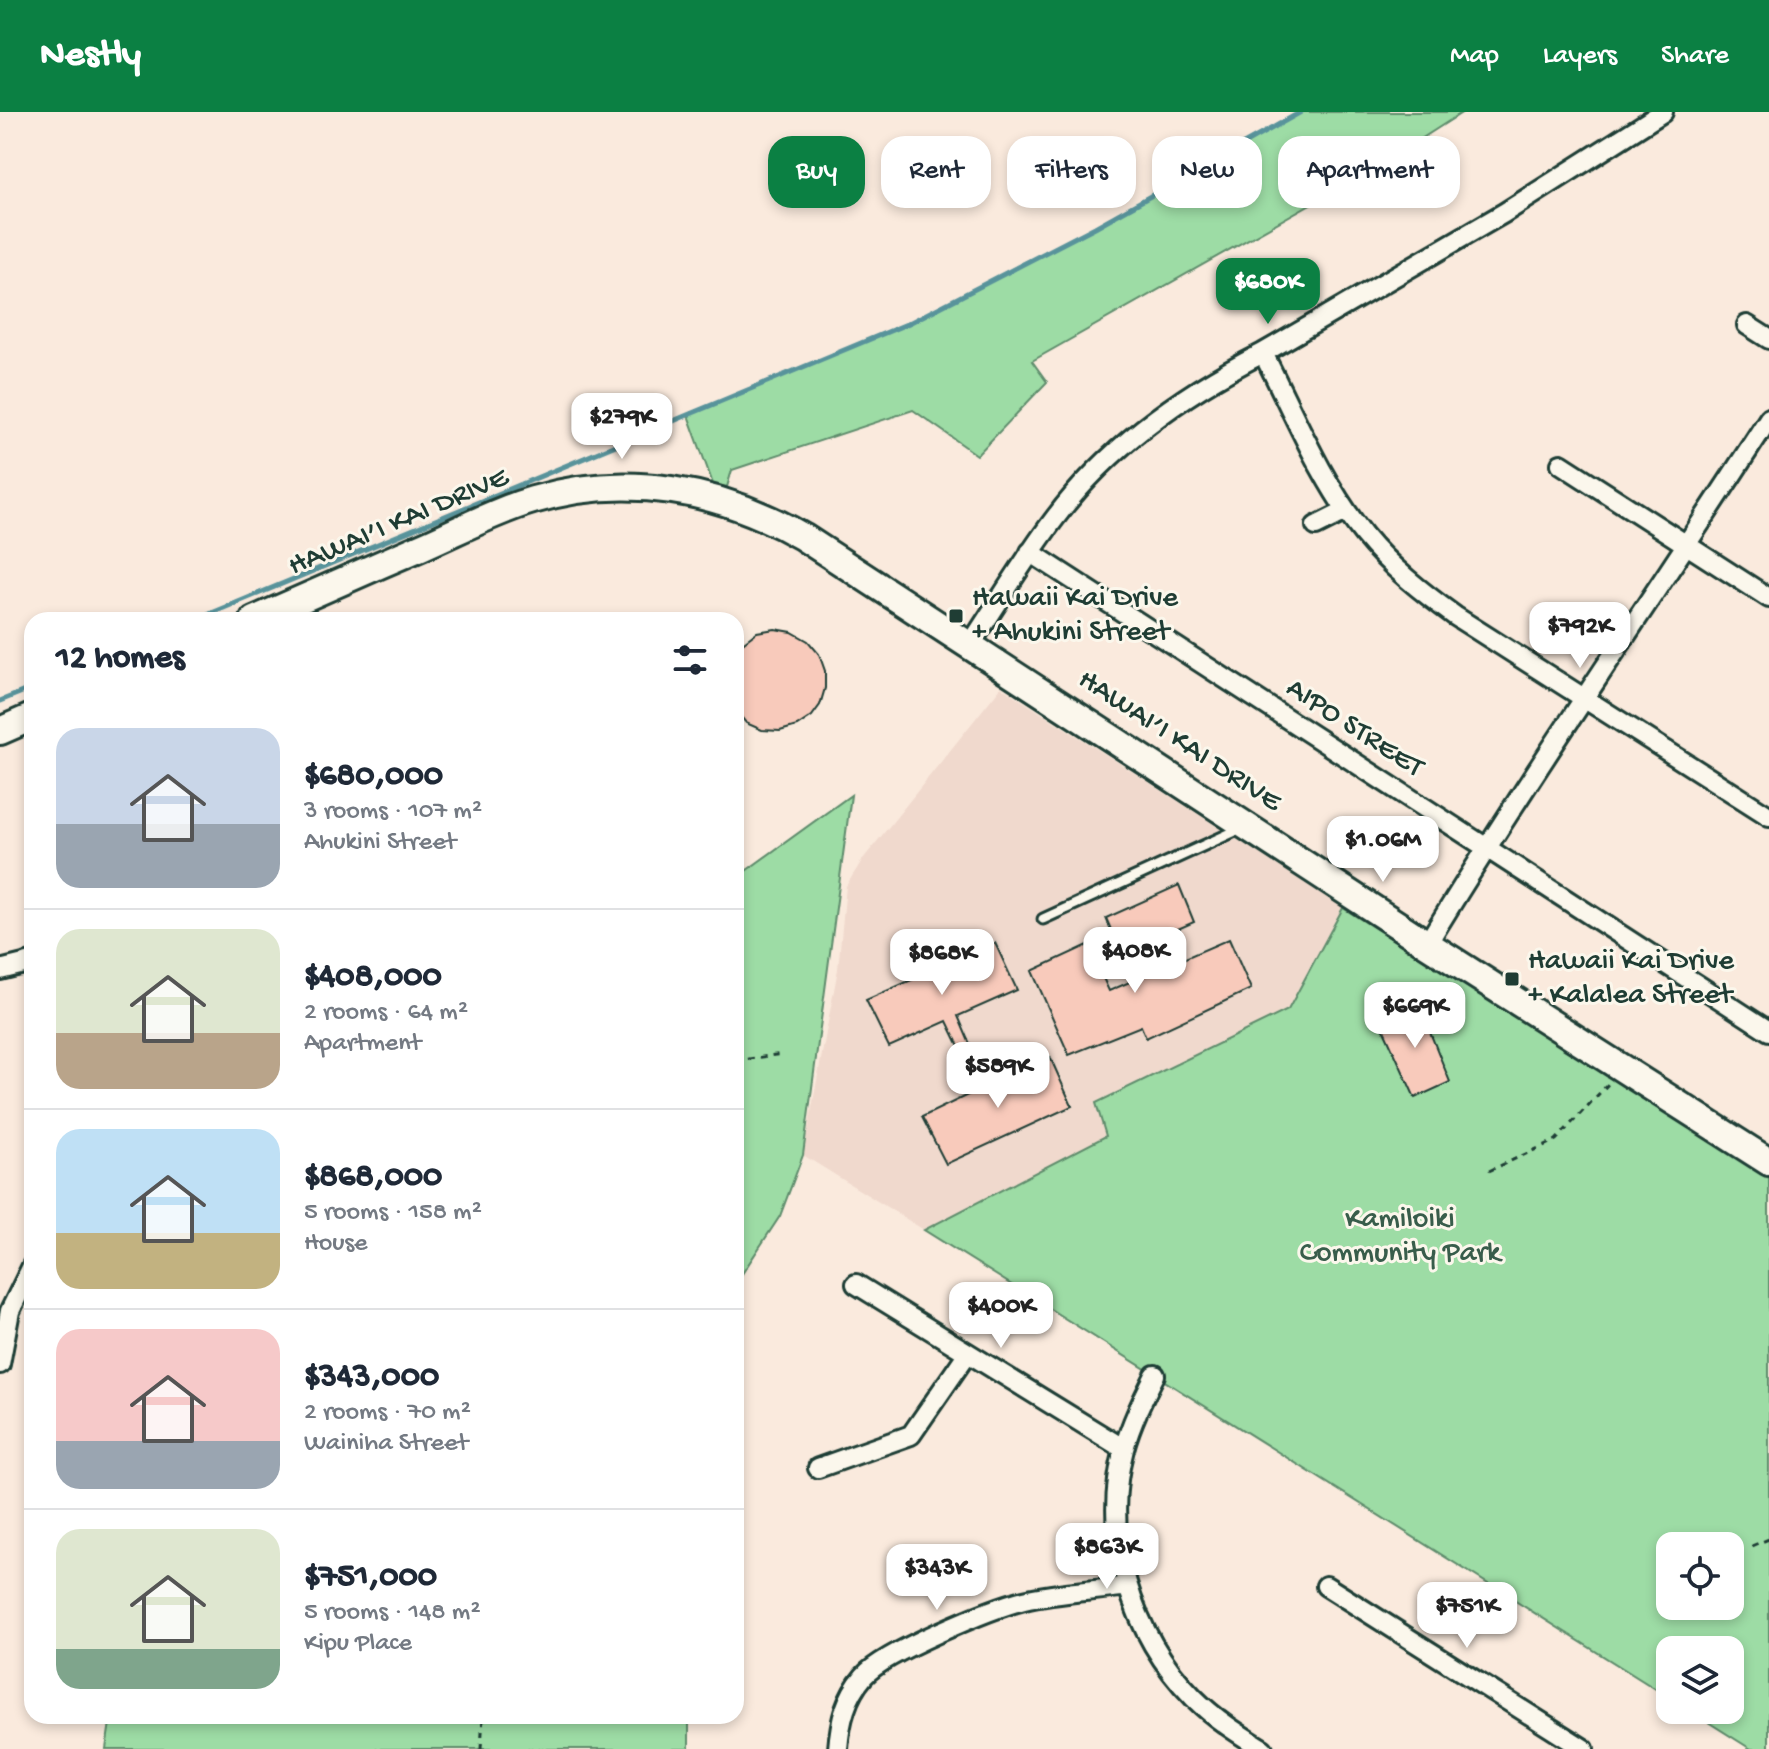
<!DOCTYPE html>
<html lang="en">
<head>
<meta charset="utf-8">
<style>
  :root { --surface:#fff; --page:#f2f2f3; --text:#1f2937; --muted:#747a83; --line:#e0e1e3; --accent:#0b8043 }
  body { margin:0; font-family:"Gochi Hand",sans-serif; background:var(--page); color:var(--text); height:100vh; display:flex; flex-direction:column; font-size:30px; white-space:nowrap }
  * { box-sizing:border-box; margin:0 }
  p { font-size:26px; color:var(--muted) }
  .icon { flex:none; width:44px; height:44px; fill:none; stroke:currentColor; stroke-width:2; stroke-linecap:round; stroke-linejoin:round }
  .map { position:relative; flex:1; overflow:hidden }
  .details { position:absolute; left:24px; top:500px; width:720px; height:1112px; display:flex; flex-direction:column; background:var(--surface); border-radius:24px; box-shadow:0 4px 12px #0003 }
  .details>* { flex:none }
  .guide { position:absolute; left:768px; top:24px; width:760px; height:72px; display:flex; gap:16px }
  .tools { position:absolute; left:1656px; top:1420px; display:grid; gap:16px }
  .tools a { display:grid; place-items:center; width:88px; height:88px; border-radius:16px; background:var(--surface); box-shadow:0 4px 12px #0003; font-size:40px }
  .price { position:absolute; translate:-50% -68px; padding:0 18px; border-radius:16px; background:#fff; color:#222; font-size:26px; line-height:52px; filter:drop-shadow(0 2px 4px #0008) }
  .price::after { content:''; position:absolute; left:50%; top:48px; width:24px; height:18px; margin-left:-12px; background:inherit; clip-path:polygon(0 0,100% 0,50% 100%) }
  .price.current { background:var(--accent); color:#fff }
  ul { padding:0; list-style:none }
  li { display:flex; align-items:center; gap:24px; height:200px; padding:0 32px }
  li+li { border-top:2px solid var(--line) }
  li span { display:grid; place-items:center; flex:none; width:224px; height:160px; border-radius:24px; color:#555 }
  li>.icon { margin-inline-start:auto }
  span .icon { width:96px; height:96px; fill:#fffc; stroke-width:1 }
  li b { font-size:34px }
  h2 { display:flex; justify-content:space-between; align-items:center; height:96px; padding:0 32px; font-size:34px }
  .chip { padding:0 28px; border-radius:24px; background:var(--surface); box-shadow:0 4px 12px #0003; font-size:28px; line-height:72px }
  .chip.current { background:var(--accent); color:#fff }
  header { display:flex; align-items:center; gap:48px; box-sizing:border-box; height:112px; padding:0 40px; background:var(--accent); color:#fff }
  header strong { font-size:38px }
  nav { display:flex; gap:44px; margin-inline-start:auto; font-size:28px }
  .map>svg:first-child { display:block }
  .built { fill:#f0d9cd }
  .green { fill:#9ddca5; stroke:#5e8c6c; stroke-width:2; fill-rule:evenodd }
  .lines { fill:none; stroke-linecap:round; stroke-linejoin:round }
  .stream { stroke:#59939b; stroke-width:5 }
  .building { fill:#f8cabb; stroke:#1f3d34; stroke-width:2 }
  .service-casing { stroke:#1f3d34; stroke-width:15 }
  .minor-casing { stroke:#1f3d34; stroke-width:24 }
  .secondary-casing { stroke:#1f3d34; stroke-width:32 }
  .path { stroke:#1f3d34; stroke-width:3; stroke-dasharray:6 6; stroke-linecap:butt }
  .service { stroke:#fbf7ec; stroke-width:9 }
  .minor { stroke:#fbf7ec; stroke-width:18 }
  .secondary { stroke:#fbf7ec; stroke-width:26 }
  .poi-dot { fill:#1f3d34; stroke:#fbf7ec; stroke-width:3 }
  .labels { text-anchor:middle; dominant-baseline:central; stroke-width:6; stroke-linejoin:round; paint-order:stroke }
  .street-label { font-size:30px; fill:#1f3d34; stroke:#fbf7ec }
  .poi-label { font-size:30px; fill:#1f3d34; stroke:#fbf7ec; text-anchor:start }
  .park-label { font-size:30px; fill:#385d4b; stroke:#fbf7ec }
</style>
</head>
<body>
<header>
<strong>Nestly</strong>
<nav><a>Map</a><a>Layers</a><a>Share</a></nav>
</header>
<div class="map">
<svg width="1769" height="1637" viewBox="0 0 1769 1637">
  <rect width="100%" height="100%" fill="#faeadd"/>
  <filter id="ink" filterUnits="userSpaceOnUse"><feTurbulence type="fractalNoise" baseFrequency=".0125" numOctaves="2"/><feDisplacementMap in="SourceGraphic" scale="16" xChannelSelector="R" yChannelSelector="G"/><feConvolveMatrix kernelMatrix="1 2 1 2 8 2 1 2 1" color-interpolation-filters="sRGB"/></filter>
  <g filter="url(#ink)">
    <!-- built -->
    <path class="built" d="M1001,575L1343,796L1288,898L1096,990L1107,1024L924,1118L803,1043L838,857L846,774L863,747Z"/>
    <!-- green -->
    <path class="green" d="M1301,0H1463L1385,50L1032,249L1047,270L977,343L913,298L732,358L727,375L713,372L688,303L909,211L1095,115Z
      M851,683L803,1043L780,1104L736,1171V766Z
      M1343,796L1769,1066V1637H1751L1689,1598H1730V1538H1670V1586L924,1118L1106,1024L1096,991L1288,898ZM1670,1434H1730V1494H1670Z
      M111,1604H689V1637H106Z"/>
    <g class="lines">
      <!-- stream -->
      <path class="stream" d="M195,508L909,211L1095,115L1301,0
        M0,589L32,576"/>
    </g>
    <!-- building -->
    <path class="building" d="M775,517L792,520L808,529L819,542L825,559V576L820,593L812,604L797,614L780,619L762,618L746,611L736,599V536L757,520Z
      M1179,773L1194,810L1121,842L1106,806Z
      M1229,827L1251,877L1146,926L1141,914L1069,943L1032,859L1088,833L1109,879Z
      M995,831L1017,878L958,904L970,932L960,936L947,909L889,935L866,888Z
      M1414,891L1422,909L1425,908L1450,970L1415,986L1379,907Z
      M1050,945L1072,994L946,1052L922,1005L1034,951L1033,949Z"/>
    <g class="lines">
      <!-- service casing -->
      <g class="service-casing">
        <path id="service" d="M1043,807L1242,716"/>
      </g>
      <!-- minor casing -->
      <g class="minor-casing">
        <path id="minor" d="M1747,213L1769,227
          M1263,241C1294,302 1321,369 1364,423C1390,455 1422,480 1455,504L1769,704
          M1561,352L1769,486
          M1316,414L1346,399
          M1030,440L1769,919
          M970,533C998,491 1024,447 1055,406C1109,334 1182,282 1263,241L1504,101L1663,0
          M1427,832C1536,653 1656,482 1769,306
          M0,858L32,850
          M856,1172L1124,1337
          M0,1252L10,1199L32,1154
          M1155,1263C1143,1287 1131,1311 1124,1337C1101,1424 1131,1522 1194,1586C1215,1607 1239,1622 1263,1637
          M818,1356L911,1323L967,1242
          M1326,1474L1584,1637
          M838,1637C840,1609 846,1585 864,1564C885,1540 992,1496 1024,1488C1057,1480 1094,1479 1128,1474"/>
      </g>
      <!-- secondary casing -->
      <g class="secondary-casing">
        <path id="secondary" d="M254,508C309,484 365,459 421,435C458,419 495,399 533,388C626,360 720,377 803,425L1427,832L1769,1050
          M0,619L32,605"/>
      </g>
      <!-- path -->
      <path class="path" d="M736,949L782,942
        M1489,1059L1556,1028L1609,971
        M1752,1434L1769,1427
        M481,1637L483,1604"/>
      <!-- service -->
      <use href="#service" class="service"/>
      <!-- minor -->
      <use href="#minor" class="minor"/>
      <!-- secondary -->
      <use href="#secondary" class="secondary"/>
    </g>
  </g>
  <!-- markers -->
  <g class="poi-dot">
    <rect x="948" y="496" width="16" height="16" rx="4"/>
    <rect x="1504" y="859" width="16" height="16" rx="4"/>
  </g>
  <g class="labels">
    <!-- street labels -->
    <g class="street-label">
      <text transform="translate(399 411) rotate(-23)">HAWAI’I KAI DRIVE</text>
      <text transform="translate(1354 617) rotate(33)">AIPO STREET</text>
      <text transform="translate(1179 630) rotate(33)">HAWAI’I KAI DRIVE</text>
    </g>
    <!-- poi labels -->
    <g class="poi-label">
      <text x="972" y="487">Hawaii Kai Drive<tspan x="972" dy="34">+ Ahukini Street</tspan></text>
      <text x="1528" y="850">Hawaii Kai Drive<tspan x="1528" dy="34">+ Kalalea Street</tspan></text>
    </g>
    <!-- park labels -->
    <g class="park-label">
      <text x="1400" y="1108">Kamiloiki<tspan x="1400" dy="34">Community Park</tspan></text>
    </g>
  </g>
</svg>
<div class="tools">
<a><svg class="icon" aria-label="locate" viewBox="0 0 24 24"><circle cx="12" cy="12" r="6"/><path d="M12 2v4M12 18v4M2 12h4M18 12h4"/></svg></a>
<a><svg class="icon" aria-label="layers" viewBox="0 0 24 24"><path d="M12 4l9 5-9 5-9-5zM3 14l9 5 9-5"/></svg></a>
</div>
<b class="price current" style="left:1268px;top:214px">$680K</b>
<b class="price" style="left:622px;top:349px">$279K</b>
<b class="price" style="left:1580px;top:558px">$792K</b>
<b class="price" style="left:1383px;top:772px">$1.06M</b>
<b class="price" style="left:1135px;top:883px">$408K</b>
<b class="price" style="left:942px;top:885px">$868K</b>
<b class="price" style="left:1415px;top:938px">$669K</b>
<b class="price" style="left:998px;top:998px">$589K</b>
<b class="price" style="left:1001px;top:1238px">$400K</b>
<b class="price" style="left:1107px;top:1479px">$863K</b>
<b class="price" style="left:937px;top:1500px">$343K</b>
<b class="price" style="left:1467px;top:1538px">$751K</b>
<div class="guide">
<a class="chip current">Buy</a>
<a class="chip">Rent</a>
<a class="chip">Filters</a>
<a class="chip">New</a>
<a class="chip">Apartment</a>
</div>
<section class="details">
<h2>12 homes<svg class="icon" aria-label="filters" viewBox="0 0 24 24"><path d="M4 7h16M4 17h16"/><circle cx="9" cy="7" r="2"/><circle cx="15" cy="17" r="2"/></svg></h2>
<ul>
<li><span style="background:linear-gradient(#c9d6e8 60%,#9aa5b1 0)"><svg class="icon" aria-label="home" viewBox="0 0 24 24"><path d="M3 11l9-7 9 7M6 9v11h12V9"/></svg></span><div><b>$680,000</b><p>3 rooms · 107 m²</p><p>Ahukini Street</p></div></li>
<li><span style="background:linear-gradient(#dfe7d0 65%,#b9a48a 0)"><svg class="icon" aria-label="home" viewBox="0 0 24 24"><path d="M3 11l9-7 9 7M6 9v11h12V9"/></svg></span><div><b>$408,000</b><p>2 rooms · 64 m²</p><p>Apartment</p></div></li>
<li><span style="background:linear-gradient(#bfe0f5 65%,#c2b280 0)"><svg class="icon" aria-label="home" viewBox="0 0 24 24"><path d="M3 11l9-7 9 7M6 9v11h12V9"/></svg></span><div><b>$868,000</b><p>5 rooms · 158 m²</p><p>House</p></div></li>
<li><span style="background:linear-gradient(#f6c9c9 70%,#9aa5b1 0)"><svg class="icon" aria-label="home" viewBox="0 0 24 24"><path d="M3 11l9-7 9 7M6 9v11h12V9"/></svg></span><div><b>$343,000</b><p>2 rooms · 70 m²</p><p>Wainiha Street</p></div></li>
<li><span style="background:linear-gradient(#dfe7d0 75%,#7fa58c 0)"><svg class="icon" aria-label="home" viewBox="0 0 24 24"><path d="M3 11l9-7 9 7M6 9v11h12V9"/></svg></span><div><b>$751,000</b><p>5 rooms · 148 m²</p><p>Kipu Place</p></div></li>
</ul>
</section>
</div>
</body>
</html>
